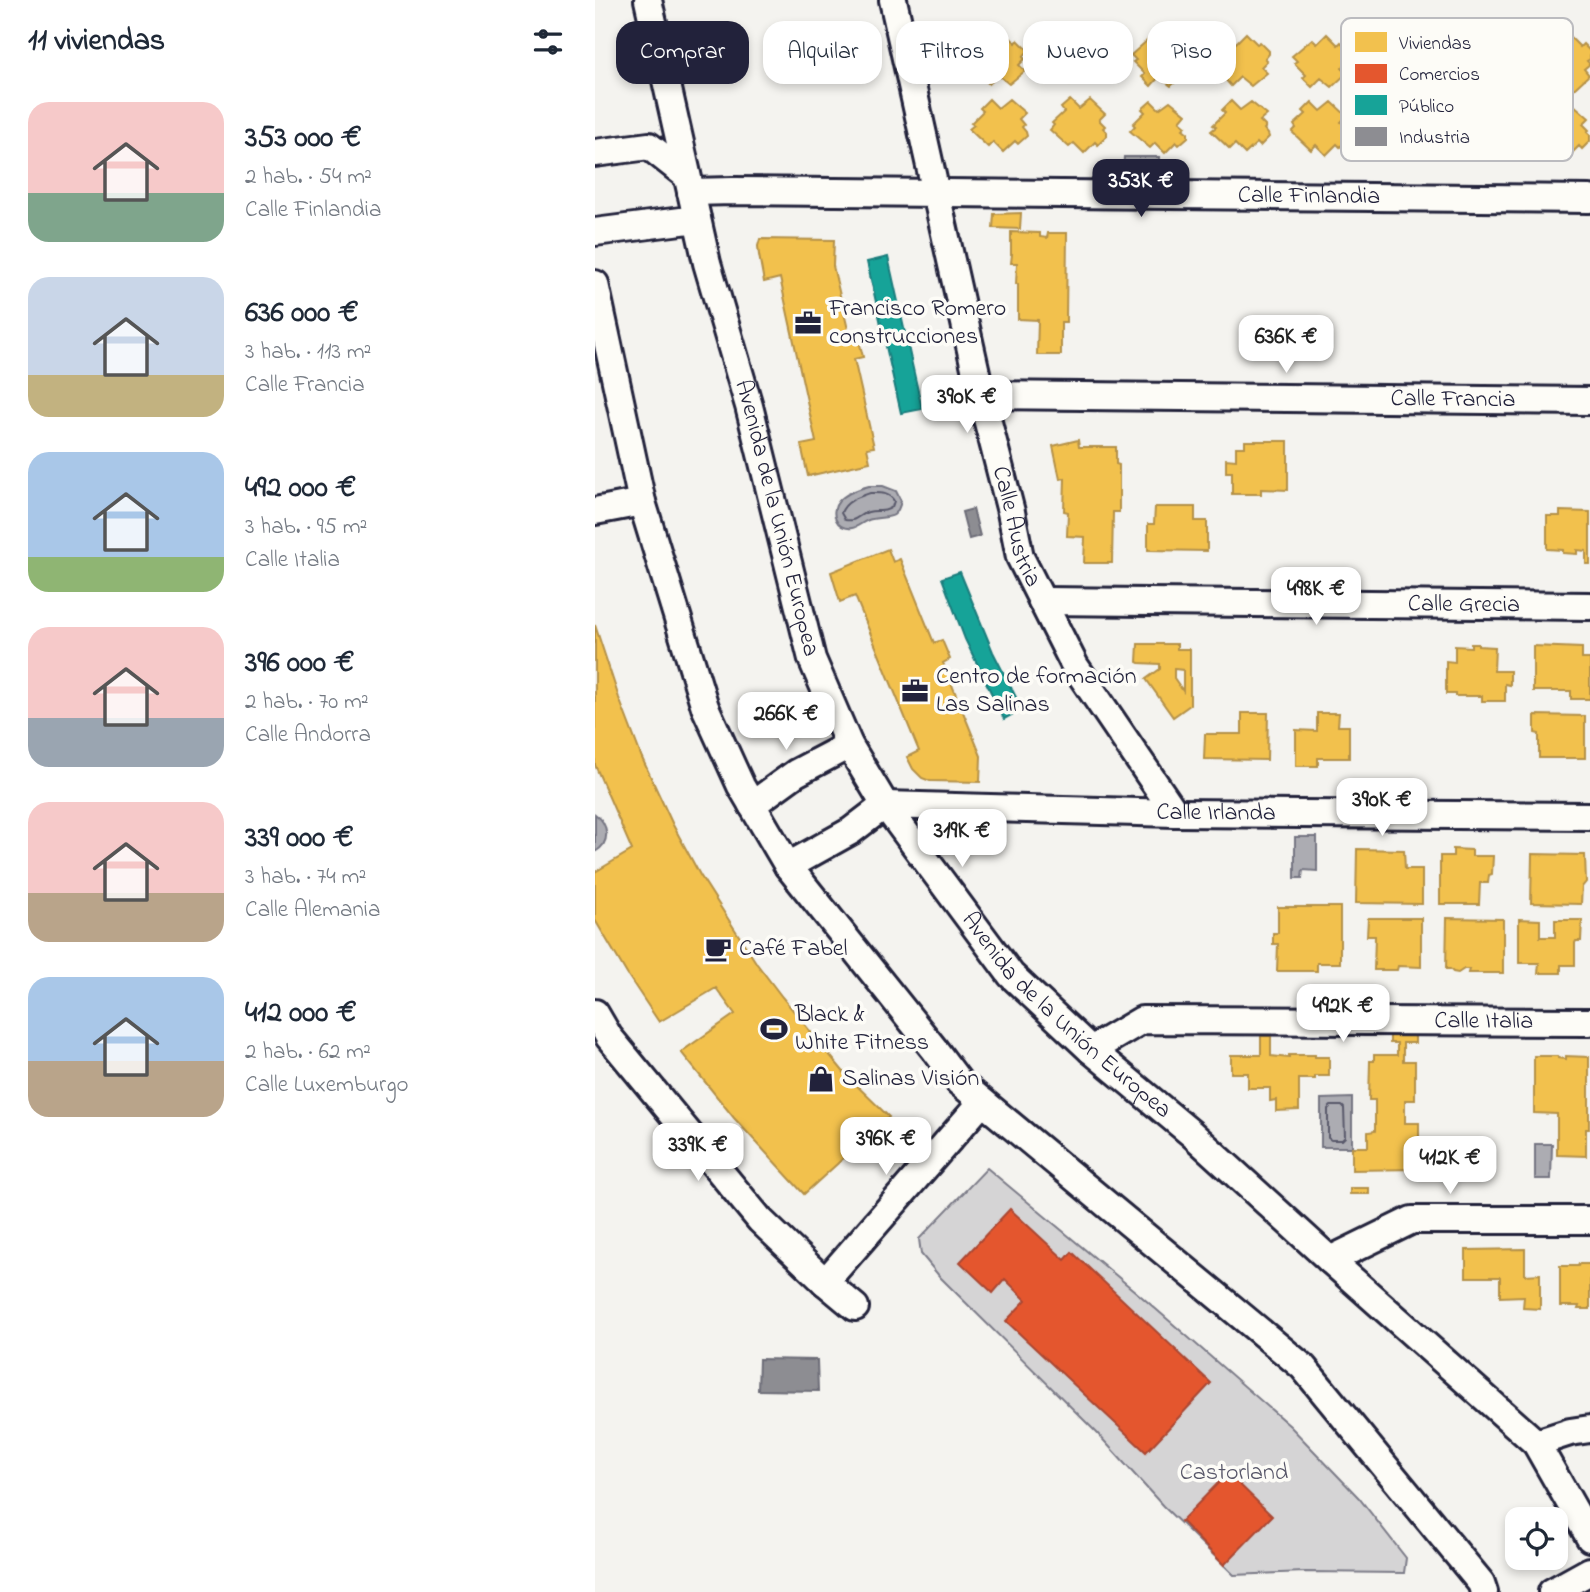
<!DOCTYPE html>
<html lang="es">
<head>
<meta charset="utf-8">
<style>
  :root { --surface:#fff; --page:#f6f6f7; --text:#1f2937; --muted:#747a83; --accent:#22223b }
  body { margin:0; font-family:"Indie Flower",sans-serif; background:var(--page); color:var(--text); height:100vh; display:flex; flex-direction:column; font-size:26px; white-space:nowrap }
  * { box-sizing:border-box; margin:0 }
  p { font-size:23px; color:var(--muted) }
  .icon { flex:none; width:38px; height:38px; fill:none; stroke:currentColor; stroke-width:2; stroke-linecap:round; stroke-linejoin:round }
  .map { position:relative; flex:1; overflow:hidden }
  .side { display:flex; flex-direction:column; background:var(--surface); width:595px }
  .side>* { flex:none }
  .banner { position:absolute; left:21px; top:21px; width:665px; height:63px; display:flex; gap:14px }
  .fabs { position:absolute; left:910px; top:1507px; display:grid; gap:14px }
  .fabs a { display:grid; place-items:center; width:63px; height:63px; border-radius:14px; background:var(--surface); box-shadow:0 4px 10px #0003; font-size:35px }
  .price { position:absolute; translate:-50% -60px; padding:0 16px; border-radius:14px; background:#fff; color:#222; font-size:23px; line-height:46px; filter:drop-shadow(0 2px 4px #0008) }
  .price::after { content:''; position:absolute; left:50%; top:42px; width:21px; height:16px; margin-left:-10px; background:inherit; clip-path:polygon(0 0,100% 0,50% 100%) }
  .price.current { background:var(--accent); color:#fff }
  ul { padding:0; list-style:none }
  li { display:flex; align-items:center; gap:21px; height:175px; padding:0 28px }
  li span { display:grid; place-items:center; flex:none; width:196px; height:140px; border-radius:21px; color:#555 }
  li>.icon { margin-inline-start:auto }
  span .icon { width:84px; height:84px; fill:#fffc; stroke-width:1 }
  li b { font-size:30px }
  h2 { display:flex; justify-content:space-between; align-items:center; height:84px; padding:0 28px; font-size:30px }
  .chip { padding:0 24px; border-radius:21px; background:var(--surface); box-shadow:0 4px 10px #0003; font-size:24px; line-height:63px }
  .chip.current { background:var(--accent); color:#fff }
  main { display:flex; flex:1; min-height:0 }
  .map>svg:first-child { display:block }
  .green { fill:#d5d4d5; stroke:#7c7b88; stroke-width:2 }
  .water { fill:#acacb2; stroke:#757582; stroke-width:2 }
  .homes { fill:#f2c14e; stroke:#b49148; stroke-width:2; fill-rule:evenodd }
  .shops { fill:#e4572e; stroke:#aa4732; stroke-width:2 }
  .public { fill:#17a398; stroke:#1a7c7c; stroke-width:2 }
  .industry { fill:#8d8d92; stroke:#6d6d78; stroke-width:2 }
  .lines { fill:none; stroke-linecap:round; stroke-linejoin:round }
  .shore { stroke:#59596b; stroke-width:2 }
  .minor-casing { stroke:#22223b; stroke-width:32 }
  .minor { stroke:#fdfcf7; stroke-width:26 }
  .labels { text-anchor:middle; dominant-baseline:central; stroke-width:7; stroke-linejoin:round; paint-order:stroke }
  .street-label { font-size:24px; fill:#22223b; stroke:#fdfcf7 }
  .poi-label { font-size:24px; fill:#22223b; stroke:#fdfcf7; text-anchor:start }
  .park-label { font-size:24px; fill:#585769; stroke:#fdfcf7 }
  .key { fill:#fdfcf7; stroke:#bbbbbf; stroke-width:2 }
  .key-label { font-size:19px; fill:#22223b }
</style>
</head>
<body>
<main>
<section class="side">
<h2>11 viviendas<svg class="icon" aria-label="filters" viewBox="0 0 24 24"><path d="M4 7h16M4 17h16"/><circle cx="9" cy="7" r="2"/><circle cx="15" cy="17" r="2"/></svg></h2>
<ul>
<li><span style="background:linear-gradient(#f6c9c9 65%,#7fa58c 0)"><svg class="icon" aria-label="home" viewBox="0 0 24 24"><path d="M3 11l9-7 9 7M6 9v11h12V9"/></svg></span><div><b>353 000 €</b><p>2 hab. · 54 m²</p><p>Calle Finlandia</p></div></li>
<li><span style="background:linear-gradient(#c9d6e8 70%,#c2b280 0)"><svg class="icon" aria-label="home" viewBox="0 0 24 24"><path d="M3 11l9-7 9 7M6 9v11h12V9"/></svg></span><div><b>636 000 €</b><p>3 hab. · 113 m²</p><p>Calle Francia</p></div></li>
<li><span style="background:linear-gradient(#a9c7e8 75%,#8fb573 0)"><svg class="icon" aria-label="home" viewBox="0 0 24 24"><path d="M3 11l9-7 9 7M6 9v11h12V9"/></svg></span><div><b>492 000 €</b><p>3 hab. · 95 m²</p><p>Calle Italia</p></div></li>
<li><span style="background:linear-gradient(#f6c9c9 65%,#9aa5b1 0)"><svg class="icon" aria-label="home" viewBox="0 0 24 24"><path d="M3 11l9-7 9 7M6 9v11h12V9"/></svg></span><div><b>396 000 €</b><p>2 hab. · 70 m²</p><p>Calle Andorra</p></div></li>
<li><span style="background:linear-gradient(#f6c9c9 65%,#b9a48a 0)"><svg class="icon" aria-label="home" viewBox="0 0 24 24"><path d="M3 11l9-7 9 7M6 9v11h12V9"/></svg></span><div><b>339 000 €</b><p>3 hab. · 74 m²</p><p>Calle Alemania</p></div></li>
<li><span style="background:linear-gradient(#a9c7e8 60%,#b9a48a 0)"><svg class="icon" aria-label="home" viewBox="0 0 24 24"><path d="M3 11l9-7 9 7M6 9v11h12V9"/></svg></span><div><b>412 000 €</b><p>2 hab. · 62 m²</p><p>Calle Luxemburgo</p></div></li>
</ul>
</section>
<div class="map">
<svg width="995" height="1592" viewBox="0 0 995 1592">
  <rect width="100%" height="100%" fill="#f4f3ef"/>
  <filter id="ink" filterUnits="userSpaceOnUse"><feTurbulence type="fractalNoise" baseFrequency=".0143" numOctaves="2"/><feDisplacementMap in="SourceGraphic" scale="14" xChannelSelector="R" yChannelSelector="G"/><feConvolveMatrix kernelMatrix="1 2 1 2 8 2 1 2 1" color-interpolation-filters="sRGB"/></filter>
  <g filter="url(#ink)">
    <!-- green -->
    <path class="green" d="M392,1168L547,1297L695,1426L764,1498L811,1558L809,1573L710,1572L639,1575L568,1506L502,1433L345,1277L326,1254L324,1239Z"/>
    <!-- water -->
    <path class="water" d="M529,157H564V172H528Z
      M274,486H288L301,491L306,501C301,522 293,515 277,519C269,520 264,527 257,528C241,530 234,512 244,501C251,493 263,489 274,486Z
      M0,814C14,824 16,843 0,852Z
      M700,837H722V871L708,870L707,878H700Z
      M757,1098V1147H726V1099Z
      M940,1144H957L956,1179H940Z"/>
    <!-- homes -->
    <path class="homes" d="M409,32L421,43L423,40L432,49V52L428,57L430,59L424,65L430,71L414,84L403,75L394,84L386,76L389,72L377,61L379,58L375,54L394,37L399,41Z
      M490,32L501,43L504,41L513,49V53L508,58L511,60L505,66L510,72L495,85L484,76L475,85L466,76L469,73L457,61L460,59L455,54L475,37L480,42Z
      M571,33L582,44L585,41L594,50V53L589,58L591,60L585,66L591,72L576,86L564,77L556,86L547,77L550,74L538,62L541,60L536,55L555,38L561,43Z
      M651,33L662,44L665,42L674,51V54L670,59L672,61L666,67L672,73L656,86L645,77L636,86L628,77L631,75L619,63L621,60L617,56L636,39L641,43Z
      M732,34L743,45L746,42L755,51V55L750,60L753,62L747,68L752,73L737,87L726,78L717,87L708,78L711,75L699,63L702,61L697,56L717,39L722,44Z
      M974,36L985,47L988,44L995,51V59L992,61L995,64L989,69L994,75L979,89L968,80L959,89L951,80L953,77L941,65L944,63L939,58L959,41L964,46Z
      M394,99L403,108L414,99L430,113L424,119L429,125L427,127L431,132L432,136L423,144L420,141L408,152L398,142L393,147L374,129L379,125L376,123L388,111L385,108Z
      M475,100L484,109L495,100L510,114L504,120L510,126L508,128L512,132V136L503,145L500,142L489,153L479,143L474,147L455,130L459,125L457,123L469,112L466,108Z
      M556,101L564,109L575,101L591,114L585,121L591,126L588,129L593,133V137L584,145L581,142L570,153L560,143L555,148L535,131L540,126L538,124L550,112L547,109Z
      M636,101L645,110L656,102L672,115L665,121L671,127L669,129L673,134L674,137L665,146L662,143L650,154L640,144L635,149L616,131L621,127L618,125L630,113L627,110Z
      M717,102L726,111L737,102L752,116L746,122L752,128L750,130L754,134V138L745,147L742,144L731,155L721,145L716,150L697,132L701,128L699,125L711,114L708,111Z
      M959,104L968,113L978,104L994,118L988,124L994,130L992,132L995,135V141L987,149L984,146L973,157L963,146L958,151L939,134L943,130L941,127L953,115L950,113Z
      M426,213L425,229L398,228L399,214Z
      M416,232L445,233V237L452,238L453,233H472L471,322H466V355H442L443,320L423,319V284H421L422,263H416L417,254H416Z
      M165,239L239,240L238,266L255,338L263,336L268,357L259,359L279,447L272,448L275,462L213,476L206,445L221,442L185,278L169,282L164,255L163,246Z
      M483,440L484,447H521V464L524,465V512H518L517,563H489L490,537L472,536L473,512L469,511L470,478L465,479L458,446Z
      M650,441H693V490L666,489V494H637V472H631V459L641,460V447H650Z
      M560,507H600V521H612V551L553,550V524H559Z
      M965,511L995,512V564H991V551L982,550V554L968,553V550L952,549V516H965Z
      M293,549L298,562L305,559L339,643L347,640L355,659L348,663L386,756L385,782L335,781L327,778L318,769L312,757L324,751L260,596L245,602L236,572Z
      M0,625L24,698L47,758L78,825L105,875L162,964L187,997L252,1076L294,1117L209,1194L139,1118L86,1052L140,1014L121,988L64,1022L32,974L0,920V872L37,850L0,765Z
      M543,644H582V649H595V705L578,717L551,679L565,669V664L544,663L542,662ZM579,669L588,670V691L579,678Z
      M876,644H883V646L900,647L899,671H915V685L910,684V701H887V696H860V694H851V661L860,662V646L876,647Z
      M938,646L987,648V659H995V699H976V691H938Z
      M647,713H673L672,760L609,759L610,734H647Z
      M722,713H744L743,726H754V758H723V766H701V730L722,731Z
      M940,715L990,716V758H944V734L940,733Z
      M762,849L809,850L810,869H827V904L761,903Z
      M858,849L877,850V856H898L897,874L894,875L893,883H885L884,904H845V856H858Z
      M937,854L990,855L991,882L987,887L986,904L936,903Z
      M683,907H745V963H722V971H682L683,944H678V933H683Z
      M773,918H826V967L803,966L802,970H779L780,936H772Z
      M852,918L908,919V973H873L874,969H869L863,973L858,972L855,969H851Z
      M924,919L945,920V937H960V920H987L986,941H981L980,943V965H966V973H943L944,963H924Z
      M666,1036H676V1056L694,1058V1055H720V1057H734V1076H720V1079H704V1110L681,1111V1100L675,1101V1088H653V1073H636V1055H666Z
      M795,1036H820V1043H808V1061H820V1100H810V1123H824V1169L757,1170V1147H773V1132L780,1131V1100H774L775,1061H779V1055H802V1043H795Z
      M939,1056H963V1058L971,1059V1056L994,1057V1129H991V1156L962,1155V1114L939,1113Z
      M755,1188H774V1194H755Z
      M930,1249V1275L945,1274V1309L928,1308L929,1296L905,1297V1277H871V1250Z
      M984,1264H995V1309H983L984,1306H965V1266H983Z"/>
    <!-- shops -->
    <path class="shops" d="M415,1209L470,1260L477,1252L616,1383L551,1452L411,1321L431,1300L410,1279L398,1293L365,1262Z
      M633,1473L677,1516L629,1565L586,1521Z"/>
    <!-- public -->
    <path class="public" d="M293,257L327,409L306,413L272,262Z
      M365,572L398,652L427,709L409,719L370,639L347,578Z"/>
    <!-- industry -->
    <path class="industry" d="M378,509L385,536L374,539L367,512Z
      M164,1359L222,1360L223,1391L163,1390Z"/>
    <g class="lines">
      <!-- shore -->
      <path class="shore" d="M275,493C284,493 294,492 299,501L297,507C288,514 283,509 273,512C262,515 262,522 250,520L246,513C250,501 263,497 275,493Z
        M736,1106H747L749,1108L750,1137L747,1140H736L733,1138V1109Z"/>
      <!-- minor casing -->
      <g class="minor-casing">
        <g id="minor">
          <path id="s1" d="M53,0L112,263L154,406L217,659L254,745L290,805L416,975L496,1050L597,1134L735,1260L941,1443L995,1538"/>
          <path id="s2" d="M298,0L386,395L416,512L425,557L480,666L580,813"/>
          <path d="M0,153L54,146L92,176"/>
          <path id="s3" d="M96,192L138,191L995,199"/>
          <path d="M0,232L102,219"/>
          <path d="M0,284L47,502L110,707L146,786L193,866L340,1050L364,1082L708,1367L886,1583L889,1592"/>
          <path id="s4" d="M386,395L995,401"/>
          <path d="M0,511L47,502"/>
          <path id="s5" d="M447,601L995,606"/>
          <path d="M157,805L201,773L254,745"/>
          <path id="s6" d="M193,866L256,831L290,805L580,813L995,816"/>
          <path d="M0,1013L14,1037L165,1220L230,1282L260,1307"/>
          <path id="s7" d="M496,1050L547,1020L995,1022"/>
          <path d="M735,1260L817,1220H995"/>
          <path d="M230,1282L387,1102"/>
          <path d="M941,1443L975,1432L995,1429"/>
          <path d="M957,1592L995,1571"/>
        </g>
      </g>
      <!-- minor -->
      <use href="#minor" class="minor"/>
    </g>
  </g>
  <!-- icons -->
  <defs>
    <g id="office-bare" transform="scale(2.1)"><path d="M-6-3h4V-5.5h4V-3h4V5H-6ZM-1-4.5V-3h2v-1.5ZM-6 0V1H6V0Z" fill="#22223b" stroke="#fdfcf7" stroke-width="2.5" paint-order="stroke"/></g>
    <g id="cafe-bare" transform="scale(2.1)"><path d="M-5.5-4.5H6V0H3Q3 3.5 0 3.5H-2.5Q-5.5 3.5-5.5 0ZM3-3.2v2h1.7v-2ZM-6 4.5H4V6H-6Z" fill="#22223b" stroke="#fdfcf7" stroke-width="2.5" paint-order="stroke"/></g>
    <g id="stadium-bare" transform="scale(2.1)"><path d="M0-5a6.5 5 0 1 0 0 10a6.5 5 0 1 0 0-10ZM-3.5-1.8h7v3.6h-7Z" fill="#22223b" stroke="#fdfcf7" stroke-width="2.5" paint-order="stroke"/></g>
    <g id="shop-bare" transform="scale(2.1)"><path d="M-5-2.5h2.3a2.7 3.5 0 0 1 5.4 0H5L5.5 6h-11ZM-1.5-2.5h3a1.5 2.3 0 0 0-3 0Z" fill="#22223b" stroke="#fdfcf7" stroke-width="2.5" paint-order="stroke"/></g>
  </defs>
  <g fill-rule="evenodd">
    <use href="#office-bare" x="213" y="323"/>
    <use href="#office-bare" x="320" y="691"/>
    <use href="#cafe-bare" x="123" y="949"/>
    <use href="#stadium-bare" x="179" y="1029"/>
    <use href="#shop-bare" x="226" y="1079"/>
  </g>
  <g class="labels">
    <!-- street labels -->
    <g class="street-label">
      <text stroke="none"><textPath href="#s3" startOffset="618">Calle Finlandia</textPath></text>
      <text stroke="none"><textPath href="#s4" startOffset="472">Calle Francia</textPath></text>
      <text stroke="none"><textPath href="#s1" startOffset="534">Avenida de la Unión Europea</textPath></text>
      <text stroke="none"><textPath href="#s2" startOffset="541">Calle Austria</textPath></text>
      <text stroke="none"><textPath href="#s5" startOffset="422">Calle Grecia</textPath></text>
      <text stroke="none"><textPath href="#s6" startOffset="446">Calle Irlanda</textPath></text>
      <text stroke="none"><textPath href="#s1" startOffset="1122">Avenida de la Unión Europea</textPath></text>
      <text stroke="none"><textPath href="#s7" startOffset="401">Calle Italia</textPath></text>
    </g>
    <!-- poi labels -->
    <g class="poi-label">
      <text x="234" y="309">Francisco Romero<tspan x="234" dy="28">construcciones</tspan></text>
      <text x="341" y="677">Centro de formación<tspan x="341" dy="28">Las Salinas</tspan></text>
      <text x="144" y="949">Café Fabel</text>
      <text x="200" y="1015">Black &amp;<tspan x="200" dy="28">White Fitness</tspan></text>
      <text x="247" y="1079">Salinas Visión</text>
    </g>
    <!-- park labels -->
    <g class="park-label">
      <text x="639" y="1473">Castorland</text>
    </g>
  </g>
  <!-- legend -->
  <rect x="746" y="18" width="232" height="143" rx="10" class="key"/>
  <rect x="760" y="32" width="32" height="20" fill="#f2c14e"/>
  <rect x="760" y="64" width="32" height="19" fill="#e4572e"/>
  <rect x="760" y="95" width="32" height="20" fill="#17a398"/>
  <rect x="760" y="127" width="32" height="19" fill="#8d8d92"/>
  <g class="key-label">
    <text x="804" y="49">Viviendas</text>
    <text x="804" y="80">Comercios</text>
    <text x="804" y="112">Público</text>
    <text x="804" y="143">Industria</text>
  </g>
</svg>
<div class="fabs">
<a><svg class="icon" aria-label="locate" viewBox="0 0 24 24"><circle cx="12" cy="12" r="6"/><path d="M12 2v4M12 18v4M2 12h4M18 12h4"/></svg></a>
</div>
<b class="price current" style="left:546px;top:219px">353K €</b>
<b class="price" style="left:691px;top:375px">636K €</b>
<b class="price" style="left:372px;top:435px">390K €</b>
<b class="price" style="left:721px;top:627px">498K €</b>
<b class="price" style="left:191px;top:752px">266K €</b>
<b class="price" style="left:787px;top:838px">390K €</b>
<b class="price" style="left:367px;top:869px">319K €</b>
<b class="price" style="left:748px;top:1044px">492K €</b>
<b class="price" style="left:291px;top:1177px">396K €</b>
<b class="price" style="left:103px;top:1183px">339K €</b>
<b class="price" style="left:855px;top:1196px">412K €</b>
<div class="banner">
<a class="chip current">Comprar</a>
<a class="chip">Alquilar</a>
<a class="chip">Filtros</a>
<a class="chip">Nuevo</a>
<a class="chip">Piso</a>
</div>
</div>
</main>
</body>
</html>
